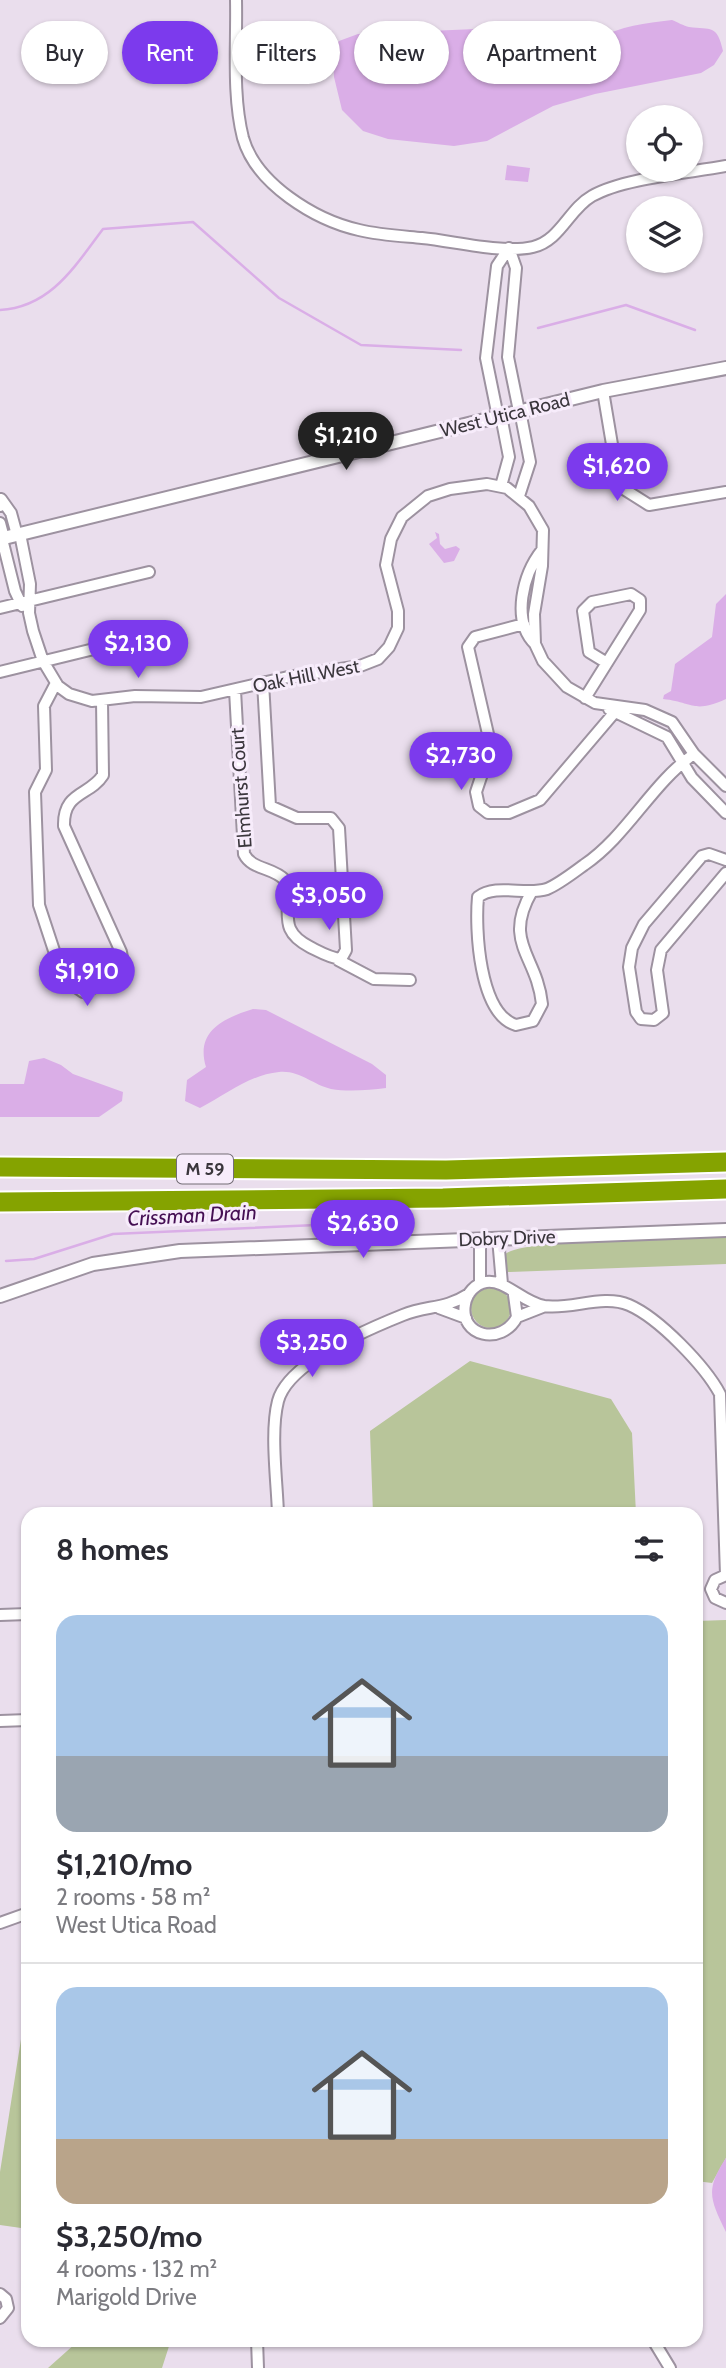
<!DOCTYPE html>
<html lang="en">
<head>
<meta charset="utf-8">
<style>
  :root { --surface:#fff; --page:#f7f7f7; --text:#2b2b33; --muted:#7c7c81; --line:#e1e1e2; --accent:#7c3aed }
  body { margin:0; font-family:Cabin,sans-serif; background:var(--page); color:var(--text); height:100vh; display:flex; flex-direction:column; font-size:26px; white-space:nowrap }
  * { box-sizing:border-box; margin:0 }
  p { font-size:23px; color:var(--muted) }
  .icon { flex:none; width:38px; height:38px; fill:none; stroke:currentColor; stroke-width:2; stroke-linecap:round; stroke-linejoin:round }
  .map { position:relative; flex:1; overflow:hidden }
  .drawer { position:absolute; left:21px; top:1507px; width:682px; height:840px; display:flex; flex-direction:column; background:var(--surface); border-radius:21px; box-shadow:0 2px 5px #0004 }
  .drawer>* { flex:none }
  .top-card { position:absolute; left:21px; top:21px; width:684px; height:63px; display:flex; gap:14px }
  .fabs { position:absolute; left:626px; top:105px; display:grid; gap:14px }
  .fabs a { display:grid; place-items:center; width:77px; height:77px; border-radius:50%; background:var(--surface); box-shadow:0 2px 5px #0004; font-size:35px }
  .price { position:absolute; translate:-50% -60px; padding:0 16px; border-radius:24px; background:var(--accent); color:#fff; font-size:23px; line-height:46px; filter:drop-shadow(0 2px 4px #0008) }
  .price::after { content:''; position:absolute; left:50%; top:42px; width:21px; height:16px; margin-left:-10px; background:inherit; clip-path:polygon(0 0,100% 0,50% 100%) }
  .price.selected { background:#222; color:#fff }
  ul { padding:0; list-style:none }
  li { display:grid; align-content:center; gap:14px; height:371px; padding:0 35px }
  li+li { border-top:2px solid var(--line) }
  li span { display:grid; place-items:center; height:217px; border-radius:21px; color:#555 }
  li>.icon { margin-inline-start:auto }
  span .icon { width:126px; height:126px; fill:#fffc; stroke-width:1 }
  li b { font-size:30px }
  h2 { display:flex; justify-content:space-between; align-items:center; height:84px; padding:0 35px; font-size:30px }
  .pill { padding:0 24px; border-radius:32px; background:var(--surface); box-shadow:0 2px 5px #0004; font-size:24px; line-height:63px }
  .pill.selected { background:var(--accent); color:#fff }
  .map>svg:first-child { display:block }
  .green { fill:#b8c59a }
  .water { fill:#daaee7 }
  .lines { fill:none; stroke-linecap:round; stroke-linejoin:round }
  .stream { stroke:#daaee7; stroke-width:2.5 }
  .minor-casing { stroke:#9d92a0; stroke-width:14 }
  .tertiary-casing { stroke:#9d92a0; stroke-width:16 }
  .motorway-casing { stroke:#fff; stroke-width:23 }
  .minor { stroke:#fff; stroke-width:10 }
  .tertiary { stroke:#fff; stroke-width:12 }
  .motorway { stroke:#85a300; stroke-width:19 }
  .labels { text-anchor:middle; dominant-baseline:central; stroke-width:6; stroke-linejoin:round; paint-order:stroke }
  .shield { fill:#f7ecfb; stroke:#736d75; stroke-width:2 }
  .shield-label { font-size:18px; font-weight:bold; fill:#3a363c }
  .street-label { font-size:19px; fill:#3a363c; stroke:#f7ecfb }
  .water-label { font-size:21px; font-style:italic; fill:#450f53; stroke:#f7ecfb }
</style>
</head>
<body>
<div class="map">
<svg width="726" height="2368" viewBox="0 0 726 2368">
  <rect width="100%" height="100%" fill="#eadeed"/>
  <!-- green -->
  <path class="green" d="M726,1237V1264L510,1272H506L504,1255C519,1238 692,1238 726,1237Z
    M471 1308a20 20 0 1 1 40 0a20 20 0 1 1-40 0Z
    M470,1361L611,1399L632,1433L636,1514H373L370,1431Z
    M726,1620V2158L712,2183L696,2181V1621Z
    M28,1995V2229L0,2225V2172Z
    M76,2340H171L162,2368H48L76,2343Z"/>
  <!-- water -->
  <path class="water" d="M672,20C677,22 684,26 689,27C711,30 717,24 723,51L714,65L701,73L595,94L553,106L487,141L454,146L388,139L363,131L342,110L334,77L333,51L339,41L358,34L476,29L522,36L551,69C573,67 579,49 597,39C621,26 645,23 672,20Z
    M507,165L530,168L528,182L505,180Z
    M435,532L439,534L440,544L445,549L456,546L460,549L454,561L444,563L429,544L437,538Z
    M726,594V699C693,714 693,702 663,699L664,695L671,691L675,664L712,637L716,604Z
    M253,1009L266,1010L372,1064L386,1075V1088C370,1090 348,1092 331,1089C313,1085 300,1070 279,1072C249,1075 227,1094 200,1108L185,1101L187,1080L206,1067C195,1031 224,1018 253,1009Z
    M44,1058L61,1065L73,1074L123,1092L122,1101L99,1117H0V1084H24L29,1061Z
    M726,2158V2232C710,2199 705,2190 726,2158Z"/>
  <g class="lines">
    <!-- stream -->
    <path class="stream" d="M0,310C51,307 75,266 103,229L193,222L279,298L361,345L461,350
      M538,328L626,305L695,330
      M6,1261L34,1259L113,1234L384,1222"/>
    <!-- minor casing -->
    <g class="minor-casing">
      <path id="minor" d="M236,0C237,44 232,95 243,138C256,184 315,220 359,230C380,235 401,236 422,238C454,241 503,254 533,247C560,241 569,209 592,196C623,178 689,173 726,166
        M603,391L619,486L649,505L726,492
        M498,417L486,358L497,266L509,248L516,268L508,357L519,411
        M501,486L509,457L501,416
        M519,496L530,462L520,411
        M0,506L1,499L11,513L17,535
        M0,523L4,538
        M20,534L30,584L29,613L33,631L43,661L58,686L69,694L92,701L135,696L201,697L288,677L360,666L378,659L389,647L398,628V611L386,565L391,539L402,517L428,496L450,489L487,484L507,488L529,506L543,530L542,566L534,614L535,644L543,661L567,687L595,703L645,710L672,722L694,754L726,786
        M2,539L15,591L22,606
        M0,608L149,572
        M524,624L475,637L468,647L491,747L476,792L479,806L488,813H509L540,800L614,713
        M535,644C511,620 523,574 542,550
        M0,672L139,638
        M56,683L44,706L46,770L35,792L39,905L63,978L83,992L114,979L124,969L121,952L64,826C63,791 90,796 103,775L102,701
        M235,690L244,854C252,870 273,867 285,880C294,911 275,929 310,947C320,952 330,958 341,959L346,950L339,828L331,818H297L270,806L263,682
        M585,698L640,610V600L631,594L592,602L583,611L589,652L607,663
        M609,709L667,737L692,778L726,813
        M726,860L709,854L702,856L644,924L632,948L629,967L636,1012L641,1019L654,1020L663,1013L657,970L661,950L726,873
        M532,891C502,943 537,955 542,1004L533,1021L516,1025C479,1014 475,929 478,897C496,883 526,896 547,889C559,884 573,873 584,865C627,836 652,783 694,754
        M338,960L374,979L410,980
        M498,1238L502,1284
        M480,1239V1284
        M514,1295L517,1317C502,1346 459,1337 465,1304C467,1293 475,1284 486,1282C505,1279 522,1302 544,1306C571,1310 603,1294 629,1305C659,1318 705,1366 720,1394L726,1575
        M439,1308L466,1318
        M517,1317L545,1306
        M278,1514C277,1481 270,1432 278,1401C288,1363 368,1329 403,1315C427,1305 444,1310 469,1294
        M726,1575L715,1580L711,1589L715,1598L726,1603
        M0,1615L28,1614
        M0,1721L28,1720
        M0,1923L28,1913
        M0,2294L6,2299L8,2308L0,2318
        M257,2340L258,2368
        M653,2340L670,2368"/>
    </g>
    <!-- tertiary casing -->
    <g class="tertiary-casing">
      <path id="tertiary" d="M0,539L603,391L726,368
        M0,1296L93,1264L180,1251L726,1230"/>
    </g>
    <!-- motorway casing -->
    <g class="motorway-casing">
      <path id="motorway" d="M0,1167L446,1170L726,1162
        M0,1202L443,1198L726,1189"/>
    </g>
    <!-- minor -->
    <use href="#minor" class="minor"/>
    <!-- tertiary -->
    <use href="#tertiary" class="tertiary"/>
    <!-- motorway -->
    <use href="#motorway" class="motorway"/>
  </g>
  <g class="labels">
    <!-- shield labels -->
    <rect class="shield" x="177" y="1154.5" width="56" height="29" rx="5"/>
    <g class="shield-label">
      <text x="205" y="1169">M 59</text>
    </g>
    <!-- street labels -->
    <g class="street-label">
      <text transform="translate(505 415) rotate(-14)">West Utica Road</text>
      <text transform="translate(306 676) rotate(-11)">Oak Hill West</text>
      <text transform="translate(241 788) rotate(-94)">Elmhurst Court</text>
      <text transform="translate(507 1238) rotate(-2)">Dobry Drive</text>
    </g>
    <!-- water labels -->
    <g class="water-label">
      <text transform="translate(192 1215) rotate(-3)">Crissman Drain</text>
    </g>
  </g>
</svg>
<div class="fabs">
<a><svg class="icon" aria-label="locate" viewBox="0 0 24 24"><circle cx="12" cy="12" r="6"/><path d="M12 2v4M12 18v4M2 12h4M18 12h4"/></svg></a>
<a><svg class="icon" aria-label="layers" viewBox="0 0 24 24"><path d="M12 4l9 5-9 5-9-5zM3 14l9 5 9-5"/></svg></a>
</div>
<b class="price selected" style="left:346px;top:472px">$1,210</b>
<b class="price" style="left:617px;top:503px">$1,620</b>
<b class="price" style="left:138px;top:680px">$2,130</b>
<b class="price" style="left:461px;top:792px">$2,730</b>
<b class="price" style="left:329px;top:932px">$3,050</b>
<b class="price" style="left:87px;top:1008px">$1,910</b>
<b class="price" style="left:363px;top:1260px">$2,630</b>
<b class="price" style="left:312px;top:1379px">$3,250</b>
<div class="top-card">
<a class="pill">Buy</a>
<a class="pill selected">Rent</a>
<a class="pill">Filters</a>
<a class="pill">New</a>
<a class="pill">Apartment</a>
</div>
<section class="drawer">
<h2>8 homes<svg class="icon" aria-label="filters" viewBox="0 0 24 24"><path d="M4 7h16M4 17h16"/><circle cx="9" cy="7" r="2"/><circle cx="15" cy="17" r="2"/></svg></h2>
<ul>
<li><span style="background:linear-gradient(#a9c7e8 65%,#9aa5b1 0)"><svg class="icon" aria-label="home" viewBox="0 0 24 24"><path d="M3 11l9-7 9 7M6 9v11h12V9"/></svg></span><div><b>$1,210/mo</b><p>2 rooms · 58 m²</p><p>West Utica Road</p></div></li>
<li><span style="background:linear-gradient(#a9c7e8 70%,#b9a48a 0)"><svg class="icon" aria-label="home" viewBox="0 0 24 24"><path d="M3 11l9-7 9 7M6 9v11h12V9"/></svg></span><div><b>$3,250/mo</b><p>4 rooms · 132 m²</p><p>Marigold Drive</p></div></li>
</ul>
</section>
</div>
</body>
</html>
